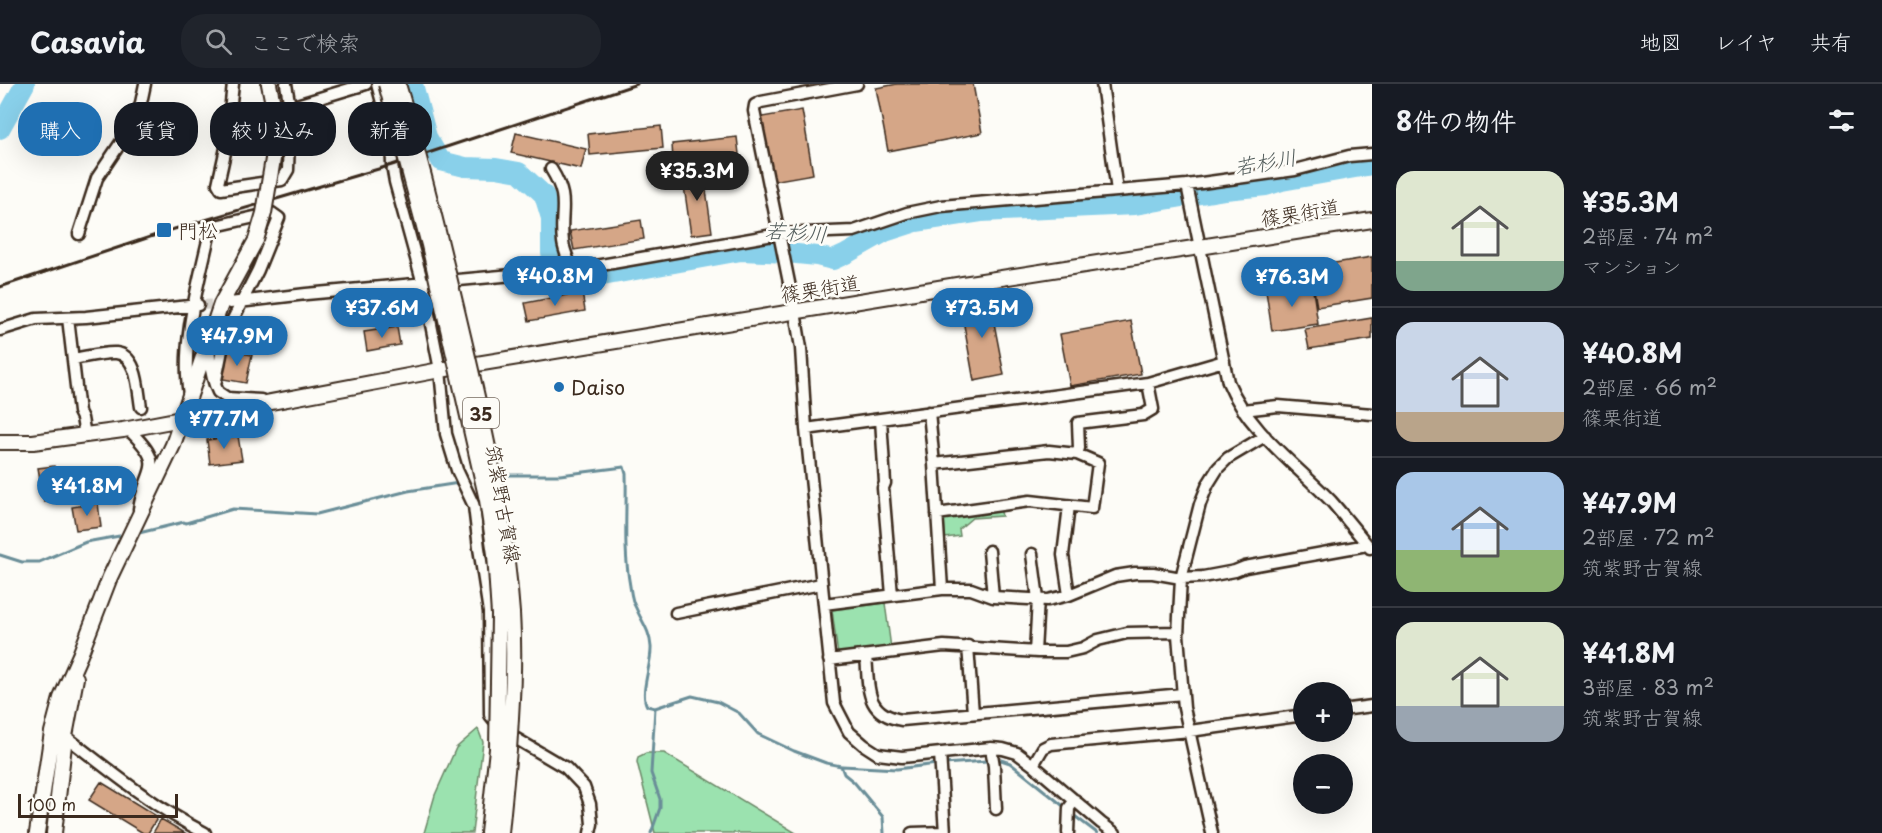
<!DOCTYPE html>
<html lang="ja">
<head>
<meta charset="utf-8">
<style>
  :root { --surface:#171b24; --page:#20242c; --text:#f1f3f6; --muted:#9ea1a6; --line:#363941; --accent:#1f6fb2 }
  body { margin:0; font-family:"Playpen Sans","Klee One",sans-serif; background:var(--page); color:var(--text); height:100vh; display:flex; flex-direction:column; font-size:22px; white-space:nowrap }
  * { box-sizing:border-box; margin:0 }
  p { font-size:20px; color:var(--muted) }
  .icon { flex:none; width:33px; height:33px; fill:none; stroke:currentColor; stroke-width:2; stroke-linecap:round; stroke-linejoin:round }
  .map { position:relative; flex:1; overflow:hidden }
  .panel { display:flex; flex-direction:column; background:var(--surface); width:510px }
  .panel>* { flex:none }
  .banner { position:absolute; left:18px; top:18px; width:570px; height:54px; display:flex; gap:12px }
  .buttons { position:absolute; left:1293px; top:598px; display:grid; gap:12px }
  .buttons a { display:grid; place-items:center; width:60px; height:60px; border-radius:50%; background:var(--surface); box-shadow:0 6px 24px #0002; font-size:30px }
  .scale { position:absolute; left:18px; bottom:15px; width:160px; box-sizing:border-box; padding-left:6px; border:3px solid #3b2a1e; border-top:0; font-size:16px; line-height:21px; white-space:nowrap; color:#3b2a1e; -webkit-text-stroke:4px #fdfcf7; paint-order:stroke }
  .price { position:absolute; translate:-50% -51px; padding:0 14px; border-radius:21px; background:var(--accent); color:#fff; font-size:20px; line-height:39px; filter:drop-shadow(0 2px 3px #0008) }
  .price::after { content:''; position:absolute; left:50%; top:36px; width:18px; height:14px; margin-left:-9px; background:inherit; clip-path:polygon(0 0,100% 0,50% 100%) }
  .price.current { background:#222; color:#fff }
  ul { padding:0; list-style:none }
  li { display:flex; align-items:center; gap:18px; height:150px; padding:0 24px }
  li+li { border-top:2px solid var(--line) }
  li span { display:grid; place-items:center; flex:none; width:168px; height:120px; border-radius:18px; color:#555 }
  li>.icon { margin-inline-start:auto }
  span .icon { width:72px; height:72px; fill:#fffc; stroke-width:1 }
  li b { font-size:26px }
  h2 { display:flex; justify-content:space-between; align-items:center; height:72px; padding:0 24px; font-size:26px }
  .chip { padding:0 21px; border-radius:24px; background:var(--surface); box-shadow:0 6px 24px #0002; font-size:21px; line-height:54px }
  .chip.current { background:var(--accent); color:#fff }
  header { display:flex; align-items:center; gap:36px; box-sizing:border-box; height:84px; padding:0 30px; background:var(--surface); border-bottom:2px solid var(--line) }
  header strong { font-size:28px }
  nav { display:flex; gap:33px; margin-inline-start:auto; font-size:21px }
  .search { width:420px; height:54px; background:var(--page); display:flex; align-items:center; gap:15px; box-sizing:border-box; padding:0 21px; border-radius:24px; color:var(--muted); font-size:22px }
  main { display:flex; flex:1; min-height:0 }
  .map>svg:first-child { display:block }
  .green { fill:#9be2af; stroke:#6b8666; stroke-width:1.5 }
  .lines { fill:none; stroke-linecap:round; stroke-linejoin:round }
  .stream { stroke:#6a8e98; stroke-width:3 }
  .river { stroke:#89d0ea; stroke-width:20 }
  .building { fill:#d5a687; stroke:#3b2a1e; stroke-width:1.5 }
  .minor-tunnel { stroke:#d6d2cc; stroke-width:10; stroke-dasharray:10 5; stroke-linecap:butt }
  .minor-casing { stroke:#3b2a1e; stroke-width:15 }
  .major-casing { stroke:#3b2a1e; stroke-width:18 }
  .minor { stroke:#fdfcf7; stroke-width:10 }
  .major { stroke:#fdfcf7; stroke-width:14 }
  .rail { stroke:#3b2a1e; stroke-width:3 }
  .major-bridge-casing { stroke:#3b2a1e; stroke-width:18; stroke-linecap:butt }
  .major-bridge { stroke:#fdfcf7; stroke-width:14 }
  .poi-dot { fill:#1f6fb2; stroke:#fdfcf7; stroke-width:2 }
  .labels { text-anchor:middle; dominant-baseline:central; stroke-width:5; stroke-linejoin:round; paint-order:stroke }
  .shield { fill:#fdfcf7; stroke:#75695f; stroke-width:1.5 }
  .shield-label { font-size:18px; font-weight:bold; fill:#3b2a1e }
  .street-label { font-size:20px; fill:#3b2a1e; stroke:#fdfcf7 }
  .poi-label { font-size:20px; fill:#3b2a1e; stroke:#fdfcf7; text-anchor:start }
  .water-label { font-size:21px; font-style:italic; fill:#525c5b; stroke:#fdfcf7 }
</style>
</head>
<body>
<header>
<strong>Casavia</strong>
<div class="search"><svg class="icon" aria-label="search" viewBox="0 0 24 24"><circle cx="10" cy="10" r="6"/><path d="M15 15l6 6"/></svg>ここで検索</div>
<nav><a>地図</a><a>レイヤ</a><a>共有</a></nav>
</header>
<main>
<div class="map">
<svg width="1372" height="749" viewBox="0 0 1372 749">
  <rect width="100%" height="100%" fill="#fdfcf7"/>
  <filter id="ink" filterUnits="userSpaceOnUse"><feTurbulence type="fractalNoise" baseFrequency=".0167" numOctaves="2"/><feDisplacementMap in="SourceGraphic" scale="12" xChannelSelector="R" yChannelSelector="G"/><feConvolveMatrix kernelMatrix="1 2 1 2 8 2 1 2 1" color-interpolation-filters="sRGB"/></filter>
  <g filter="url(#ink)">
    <!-- green -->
    <path class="green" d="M1000,424L1002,432L972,434L959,445L960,452L945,454L944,433Z
      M885,519L891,564L838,571L832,526Z
      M478,645L483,658L472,749H424L435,711L456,664Z
      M646,669H664L796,749H655L637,678L638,673Z"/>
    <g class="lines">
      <!-- stream -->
      <path class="stream" d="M498,393L509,391H560L624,383L626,390C627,427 623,465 630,502C631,509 632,518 636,524C642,538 650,547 651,563C652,580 639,609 647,622L655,624L692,612L718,618L739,629L758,650L794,667L826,679L841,682L844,690L854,698L883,733L884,749
        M135,450L184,438L186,439L233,425L317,430L408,407L459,399
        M0,471L22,478H39L86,458L125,451
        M944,680L1001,676L1010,679L1067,725
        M842,682L897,685L937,680
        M1072,730L1097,749
        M651,749L660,724V715L651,689L655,624"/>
      <!-- river -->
      <path class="river" d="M413,0L427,53L441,77L465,83L496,84L519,88L544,111L551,134V169L561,196L569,198L741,167L787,169L817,172L833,176L846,170L885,148L916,138L981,128L1135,121L1225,106L1266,102L1282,97L1372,81
        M0,45L25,0"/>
    </g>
    <!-- building -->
    <path class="building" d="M897,0H973L982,49L888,67L876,4Z
      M802,26L813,90L773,97L762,33Z
      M661,42L663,64L590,71L588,50Z
      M516,49L586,65L581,85L511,69Z
      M737,53L739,70L673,76L672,60Z
      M703,85L712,148L691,151L682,88Z
      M641,136L644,155L574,166L570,147Z
      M1372,173V214L1317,223L1310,183Z
      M1312,200L1318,240L1272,247L1266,207Z
      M582,208L585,227L529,237L525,219Z
      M989,213L1004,291L974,297L960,219Z
      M1372,234V255L1309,265L1305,245Z
      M1131,237L1141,290L1070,302L1060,250Z
      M397,243L400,261L367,267L364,248Z
      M228,266L252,271L246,299L223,295Z
      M238,352L242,376L210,380L207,356Z
      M54,382L60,415L44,418L38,384Z
      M98,419L101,443L76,446L72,423Z
      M101,698L158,733L148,749H143L89,716Z
      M161,735L185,749H153Z"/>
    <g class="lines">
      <!-- minor-tunnel -->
      <path class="minor-tunnel" d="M201,221L227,220"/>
      <!-- minor casing -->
      <g class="minor-casing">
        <path id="minor" d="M233,0L226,64L218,100L221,105L282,96L288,86L290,23L286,0
          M377,0L391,52L392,81L395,98L423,200L440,286L446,350L457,386L474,422L479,464L489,528L490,631L503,647L566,684L584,703L590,720L592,740L590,749
          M857,0L761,18L755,21L754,27L795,228L801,264L806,345L834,619L849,648L864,661L878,670L902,673L991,664L1003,665L1017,669L1033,681L1101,739L1115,749
          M1102,0L1117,107
          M290,23L366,0
          M551,85C571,117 559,125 563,158C564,167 569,177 572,186
          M1187,101L1228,298C1248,346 1295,380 1331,417C1344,432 1357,448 1370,464
          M79,150L97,94L138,33L145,0
          M230,219L306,210L578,185L779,150L854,147L907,129L941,122L1187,101L1295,86L1349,72L1372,70
          M68,234L79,328L82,334L85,351
          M0,246L36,235L86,233L198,221
          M210,261C209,275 210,287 215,301
          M73,275C86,273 103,268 116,269C138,271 138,307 141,323
          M189,310C180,259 200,194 211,143L272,129L279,134L258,186L225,251L215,301L218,308L227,314L261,316
          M1243,326L1278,322L1372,330
          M929,328L934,380L942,505
          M881,335L885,399L883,404L892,511
          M128,345C168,383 146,381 139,425
          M806,345L1148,299L1224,277
          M1077,370L1079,364L1078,339L1143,331L1153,325L1148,299
          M934,380L1049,367L1077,370L1098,379L1092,424L1030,417L937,430
          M1069,422L1063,471L1069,511
          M989,467L993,513
          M1032,470L1038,515L1035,568
          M824,520L942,505H971L993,513L1048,516L1069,511L1115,492L1135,489H1153L1181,494L1203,493L1235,487L1245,483L1367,461
          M676,529L821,500
          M968,562L973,629
          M866,572C869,602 864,630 902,636L1183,610
          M829,576L944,562L1038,568H1066L1083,564L1098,556L1127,549L1178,548
          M1342,626L1372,622
          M60,650L65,652C110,687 154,723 205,749
          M991,664L994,682L996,725
          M940,669L945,749
          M1033,681L1043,664L1051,660L1190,647L1304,631
          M912,749L945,748
          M1068,749L1069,724L1075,716
          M1212,749L1184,624L1178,551L1181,494L1200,420L1208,400L1218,384L1228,374L1265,352"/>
      </g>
      <!-- major casing -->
      <g class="major-casing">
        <path id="major" d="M269,0L272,15L273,75
          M0,358H33L123,346L440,286L963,200L1372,136
          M37,749L52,648L61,614L80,571L110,493L173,361L221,220L256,156
          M54,749L65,652L76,594
          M488,749L497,665
          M501,749L509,666"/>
      </g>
      <!-- minor -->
      <use href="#minor" class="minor"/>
      <!-- major -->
      <use href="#major" class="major"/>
      <!-- rail -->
      <path class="rail" d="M0,203L171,146L392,81L637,0"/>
      <!-- major-bridge casing -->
      <g class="major-bridge-casing">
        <path id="major-bridge" d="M386,0L429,161L487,416L495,470L499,531L497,665
          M398,0C423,83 443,167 463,252C485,345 505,433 512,529C515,575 512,620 509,666
          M256,156L264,129L273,75"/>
      </g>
      <!-- major-bridge -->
      <use href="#major-bridge" class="major-bridge"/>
    </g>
  </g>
  <!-- markers -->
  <g class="poi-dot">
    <rect x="156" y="138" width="16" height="16" rx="3"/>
    <circle cx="559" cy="303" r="6"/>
  </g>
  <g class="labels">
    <!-- shield labels -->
    <rect class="shield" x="463" y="314" width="36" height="30" rx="4.5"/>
    <g class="shield-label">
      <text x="481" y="329">35</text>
    </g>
    <!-- street labels -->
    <g class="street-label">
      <text transform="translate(1300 128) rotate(-9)">篠栗街道</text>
      <text transform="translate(820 204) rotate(-9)">篠栗街道</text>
      <text transform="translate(504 420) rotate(80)">筑紫野古賀線</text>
    </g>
    <!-- poi labels -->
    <g class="poi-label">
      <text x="178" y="146">門松</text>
      <text x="571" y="303">Daiso</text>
    </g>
    <!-- water labels -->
    <g class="water-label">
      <text transform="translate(1265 77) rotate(-10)">若杉川</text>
      <text transform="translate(796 147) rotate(4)">若杉川</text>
    </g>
  </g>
</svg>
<div class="buttons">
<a>+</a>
<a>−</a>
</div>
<div class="scale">100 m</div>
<b class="price current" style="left:697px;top:118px">¥35.3M</b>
<b class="price" style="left:555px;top:223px">¥40.8M</b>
<b class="price" style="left:1292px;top:224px">¥76.3M</b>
<b class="price" style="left:382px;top:255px">¥37.6M</b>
<b class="price" style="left:982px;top:255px">¥73.5M</b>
<b class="price" style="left:237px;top:283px">¥47.9M</b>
<b class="price" style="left:224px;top:366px">¥77.7M</b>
<b class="price" style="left:87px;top:433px">¥41.8M</b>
<div class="banner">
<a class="chip current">購入</a>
<a class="chip">賃貸</a>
<a class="chip">絞り込み</a>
<a class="chip">新着</a>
</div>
</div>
<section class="panel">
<h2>8件の物件<svg class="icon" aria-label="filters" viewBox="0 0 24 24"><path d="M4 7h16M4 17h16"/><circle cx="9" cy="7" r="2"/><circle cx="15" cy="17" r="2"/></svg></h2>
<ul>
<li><span style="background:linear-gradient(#dfe7d0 75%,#7fa58c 0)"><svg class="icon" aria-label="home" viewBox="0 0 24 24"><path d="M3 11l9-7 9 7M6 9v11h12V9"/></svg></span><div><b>¥35.3M</b><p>2部屋 · 74 m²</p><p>マンション</p></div></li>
<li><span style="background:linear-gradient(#c9d6e8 75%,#b9a48a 0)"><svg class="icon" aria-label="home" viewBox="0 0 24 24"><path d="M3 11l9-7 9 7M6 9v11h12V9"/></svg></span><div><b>¥40.8M</b><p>2部屋 · 66 m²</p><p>篠栗街道</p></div></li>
<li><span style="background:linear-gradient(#a9c7e8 65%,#8fb573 0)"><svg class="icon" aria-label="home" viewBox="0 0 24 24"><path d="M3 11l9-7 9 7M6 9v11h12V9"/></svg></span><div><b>¥47.9M</b><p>2部屋 · 72 m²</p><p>筑紫野古賀線</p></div></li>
<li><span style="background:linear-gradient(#dfe7d0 70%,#9aa5b1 0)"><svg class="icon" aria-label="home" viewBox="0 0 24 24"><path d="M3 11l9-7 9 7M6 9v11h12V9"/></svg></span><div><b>¥41.8M</b><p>3部屋 · 83 m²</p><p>筑紫野古賀線</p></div></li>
</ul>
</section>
</main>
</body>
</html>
